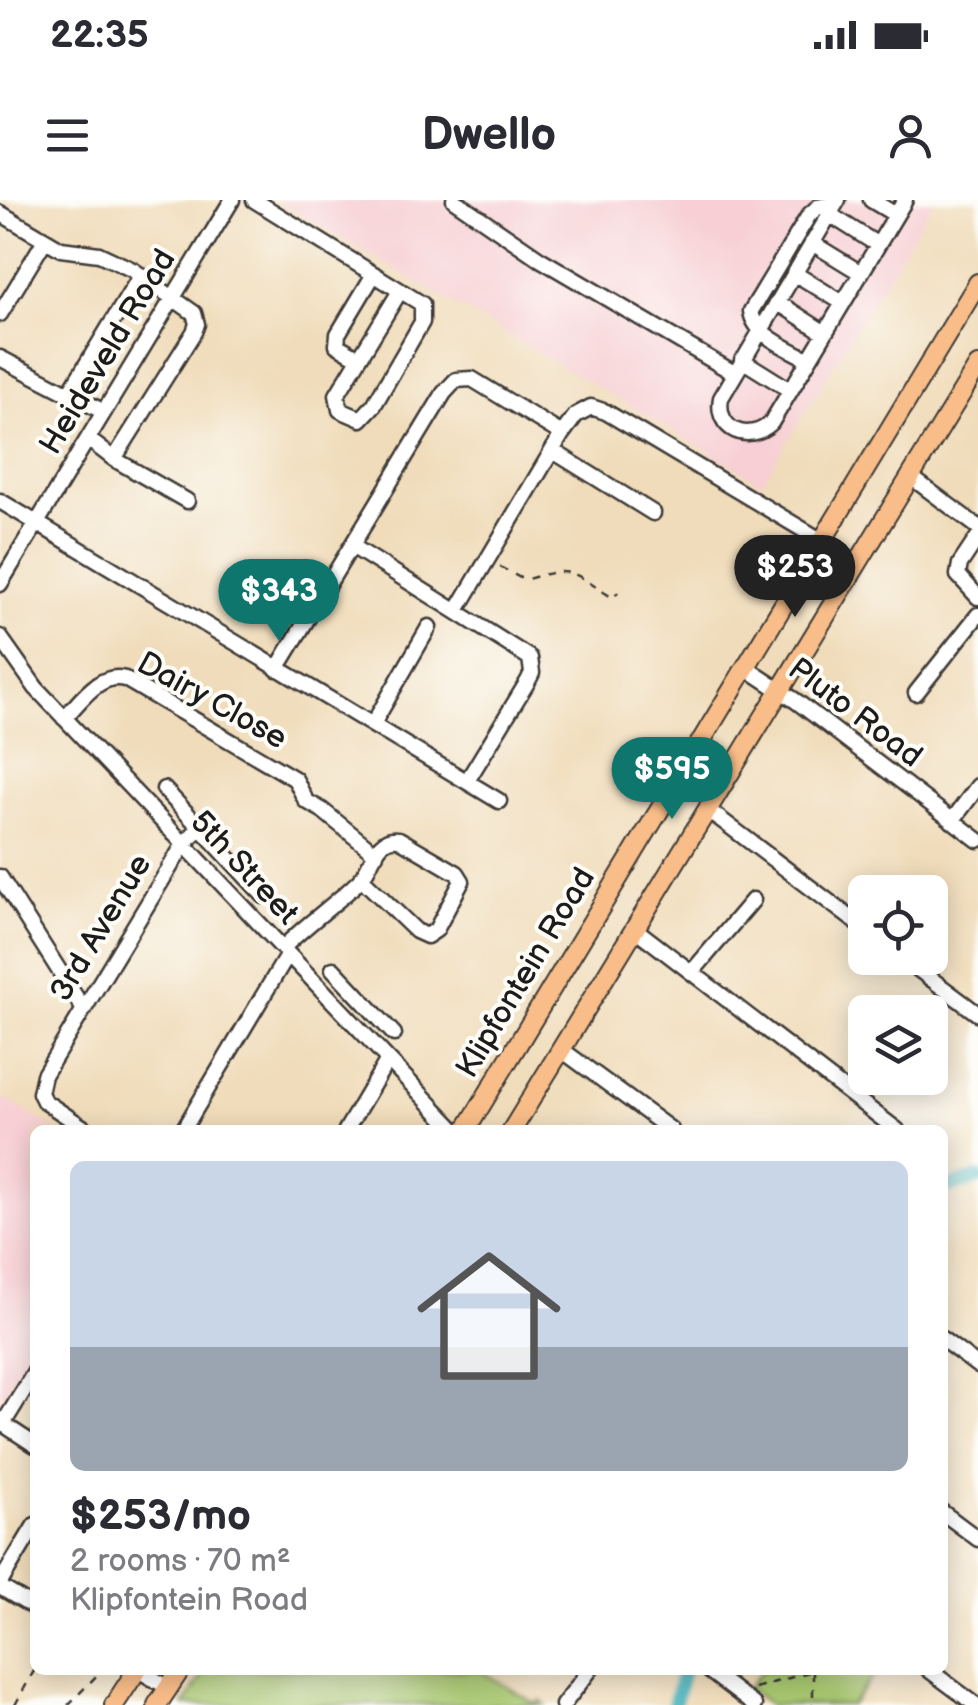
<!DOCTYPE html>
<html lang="en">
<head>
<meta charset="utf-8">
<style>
  :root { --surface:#fff; --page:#f2f2f3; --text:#2b2b33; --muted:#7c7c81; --accent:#0f766e }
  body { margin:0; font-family:"Balsamiq Sans",sans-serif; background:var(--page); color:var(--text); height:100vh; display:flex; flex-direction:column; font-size:38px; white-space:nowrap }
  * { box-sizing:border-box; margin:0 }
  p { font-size:32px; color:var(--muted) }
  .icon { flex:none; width:55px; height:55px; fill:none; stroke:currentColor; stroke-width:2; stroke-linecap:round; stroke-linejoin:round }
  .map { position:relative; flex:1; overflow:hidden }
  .drawer { position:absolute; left:30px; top:925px; width:918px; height:550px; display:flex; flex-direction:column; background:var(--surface); border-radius:15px; box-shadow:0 5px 25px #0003 }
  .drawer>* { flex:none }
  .buttons { position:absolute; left:848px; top:675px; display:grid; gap:20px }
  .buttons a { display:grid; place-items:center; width:100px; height:100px; border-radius:15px; background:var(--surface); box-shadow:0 5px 25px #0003; font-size:50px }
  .price { position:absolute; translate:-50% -85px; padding:0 22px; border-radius:35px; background:var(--accent); color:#fff; font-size:32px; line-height:65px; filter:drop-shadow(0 2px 5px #0008) }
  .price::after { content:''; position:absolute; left:50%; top:60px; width:30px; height:22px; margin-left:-15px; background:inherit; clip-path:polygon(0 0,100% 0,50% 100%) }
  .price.selected { background:#222; color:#fff }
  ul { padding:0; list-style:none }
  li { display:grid; align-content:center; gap:20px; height:530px; padding:0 40px }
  li span { display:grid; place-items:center; height:310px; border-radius:15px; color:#555 }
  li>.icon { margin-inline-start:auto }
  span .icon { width:180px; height:180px; fill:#fffc; stroke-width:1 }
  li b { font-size:42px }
  .status { display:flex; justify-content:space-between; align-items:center; height:70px; padding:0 50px; background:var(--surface); direction:ltr }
  .status svg { height:28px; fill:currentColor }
  header { display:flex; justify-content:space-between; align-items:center; height:130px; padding:0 40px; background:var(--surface); font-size:45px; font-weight:700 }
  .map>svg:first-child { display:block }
  .built { fill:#f7cfd4 }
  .green { fill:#a8c76f; stroke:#627246; stroke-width:2.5 }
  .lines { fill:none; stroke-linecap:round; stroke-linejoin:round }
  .canal { stroke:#44b3bb; stroke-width:14 }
  .minor-casing { stroke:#3c3934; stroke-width:19 }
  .major-casing { stroke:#3c3934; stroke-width:22 }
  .path { stroke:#3c3934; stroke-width:2.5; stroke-dasharray:8 8; stroke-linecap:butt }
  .minor { stroke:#fff; stroke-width:14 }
  .major { stroke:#f8bd89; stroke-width:18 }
  .labels { text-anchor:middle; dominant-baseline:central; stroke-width:8; stroke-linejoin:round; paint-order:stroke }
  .street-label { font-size:32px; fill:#1c1c1c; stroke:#fdfcf7 }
</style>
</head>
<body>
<div class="status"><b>22:35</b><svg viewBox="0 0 49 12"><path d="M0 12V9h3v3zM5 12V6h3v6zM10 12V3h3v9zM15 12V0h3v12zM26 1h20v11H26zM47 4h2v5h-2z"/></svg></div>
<header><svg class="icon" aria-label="menu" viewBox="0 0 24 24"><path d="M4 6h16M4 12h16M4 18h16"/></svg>Dwello<svg class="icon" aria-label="person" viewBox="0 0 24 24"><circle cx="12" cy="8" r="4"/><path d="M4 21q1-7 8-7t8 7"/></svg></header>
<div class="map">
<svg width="978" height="1505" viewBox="0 0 978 1505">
  <rect width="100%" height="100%" fill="#fdfcf7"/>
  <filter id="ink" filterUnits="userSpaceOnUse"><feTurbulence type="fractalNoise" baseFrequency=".01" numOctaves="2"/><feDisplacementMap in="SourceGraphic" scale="20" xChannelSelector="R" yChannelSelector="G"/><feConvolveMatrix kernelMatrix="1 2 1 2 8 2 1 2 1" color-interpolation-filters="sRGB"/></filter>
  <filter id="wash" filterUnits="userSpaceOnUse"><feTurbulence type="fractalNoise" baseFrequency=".0048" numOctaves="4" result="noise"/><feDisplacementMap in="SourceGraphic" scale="40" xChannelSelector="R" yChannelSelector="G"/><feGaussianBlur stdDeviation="2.25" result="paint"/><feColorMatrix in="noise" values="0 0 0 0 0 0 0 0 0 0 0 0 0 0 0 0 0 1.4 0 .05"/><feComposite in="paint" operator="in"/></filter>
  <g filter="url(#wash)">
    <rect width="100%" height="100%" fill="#f0dcba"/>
    <!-- built -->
    <path class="built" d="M276,0H934L762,283Z
      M0,896L56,930H35V1144L0,1201Z"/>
    <!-- green -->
    <path class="green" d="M206,1470H479L536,1504L541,1500L545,1505H184Z
      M762,1470H878L851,1505H770L748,1488Z"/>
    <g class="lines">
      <!-- canal -->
      <path class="canal" d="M942,989L978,978
        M674,1505L683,1470"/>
    </g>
  </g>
  <g filter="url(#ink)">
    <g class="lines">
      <!-- minor casing -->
      <g class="minor-casing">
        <path id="minor" d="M254,0L422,104V122L374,205L361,219L340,210L337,195L400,91
          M454,0L540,59L734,173
          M838,0L721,198C715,230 748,244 771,223L905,0
          M871,0L896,15
          M0,13L61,49L99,54L133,70L194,113L197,124L194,132L114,259
          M829,14L878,45
          M812,43L861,73
          M794,73L843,103
          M777,102L825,133
          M0,114L45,40
          M0,158L104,212
          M359,158L337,145L338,134L374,74
          M742,160L790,190
          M809,160C789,148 754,136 751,111L809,15L818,7L835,4
          M69,193L141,75
          M88,239L114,259L187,301
          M553,251L653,313
          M911,277L978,327
          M0,301L499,601
          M978,337L960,364L958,375L978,397
          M352,346L530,458L532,473L528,481L467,581
          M0,384L232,0
          M458,409L562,234L576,215L591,207L606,212L822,341
          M0,437L36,488L455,930
          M746,468L796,501L978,640
          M277,469L444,193L456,180L472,179L562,234
          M916,493L978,415
          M64,518C81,501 99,472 125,479L295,579L306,601L322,610L376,654
          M373,524L429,427
          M164,589L264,696
          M707,609L865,729
          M952,621L978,586
          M0,677L84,810
          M635,729L897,930
          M283,748C306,724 335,705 359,681C373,667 375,635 399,639L457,673L462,681L436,730L427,736L416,731L362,679
          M903,758L978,814
          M333,769L394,834
          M692,772L753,700
          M562,850L671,930
          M87,930L44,901L40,893L44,875L184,644L200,627
          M183,930L288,754
          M346,930L387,861
          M942,1139L978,1166
          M0,1222L35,1245
          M3,1224L35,1172
          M942,1312L978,1339
          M0,1383L35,1325
          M0,1387L35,1408
          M138,1470L169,1488
          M708,1470L754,1505
          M929,1470L976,1505
          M563,1505L590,1470"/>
      </g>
      <!-- major casing -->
      <g class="major-casing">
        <path id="major" d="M466,930L978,83
          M512,930L978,166
          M114,1505L137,1470
          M157,1505L180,1470"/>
      </g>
      <!-- path -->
      <path class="path" d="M500,367L524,380C574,365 570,371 613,398L618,392
        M813,1472V1505
        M755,1488L816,1470
        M15,1505L35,1469
        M68,1505L102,1470"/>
      <!-- minor -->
      <use href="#minor" class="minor"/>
      <!-- major -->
      <use href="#major" class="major"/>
    </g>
  </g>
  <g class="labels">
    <!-- street labels -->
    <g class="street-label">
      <text transform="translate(108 152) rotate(-59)">Heideveld Road</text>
      <text transform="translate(212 501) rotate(29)">Dairy Close</text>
      <text transform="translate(855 513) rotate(37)">Pluto Road</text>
      <text transform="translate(244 668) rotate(47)">5th Street</text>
      <text transform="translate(101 728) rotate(-59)">3rd Avenue</text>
      <text transform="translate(526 773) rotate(-59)">Klipfontein Road</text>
    </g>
  </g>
</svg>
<div class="buttons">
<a><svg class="icon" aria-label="locate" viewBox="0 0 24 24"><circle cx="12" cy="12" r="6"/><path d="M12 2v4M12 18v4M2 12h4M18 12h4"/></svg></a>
<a><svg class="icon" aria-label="layers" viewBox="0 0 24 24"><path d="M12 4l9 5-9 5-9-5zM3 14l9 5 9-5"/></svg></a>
</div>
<b class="price selected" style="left:795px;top:420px">$253</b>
<b class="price" style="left:279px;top:444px">$343</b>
<b class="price" style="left:672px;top:622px">$595</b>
<section class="drawer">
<ul>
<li><span style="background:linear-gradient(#c9d6e8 60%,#9aa5b1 0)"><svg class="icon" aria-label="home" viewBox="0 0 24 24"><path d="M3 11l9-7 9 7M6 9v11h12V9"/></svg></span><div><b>$253/mo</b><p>2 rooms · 70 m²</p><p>Klipfontein Road</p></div></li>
</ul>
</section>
</div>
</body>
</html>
